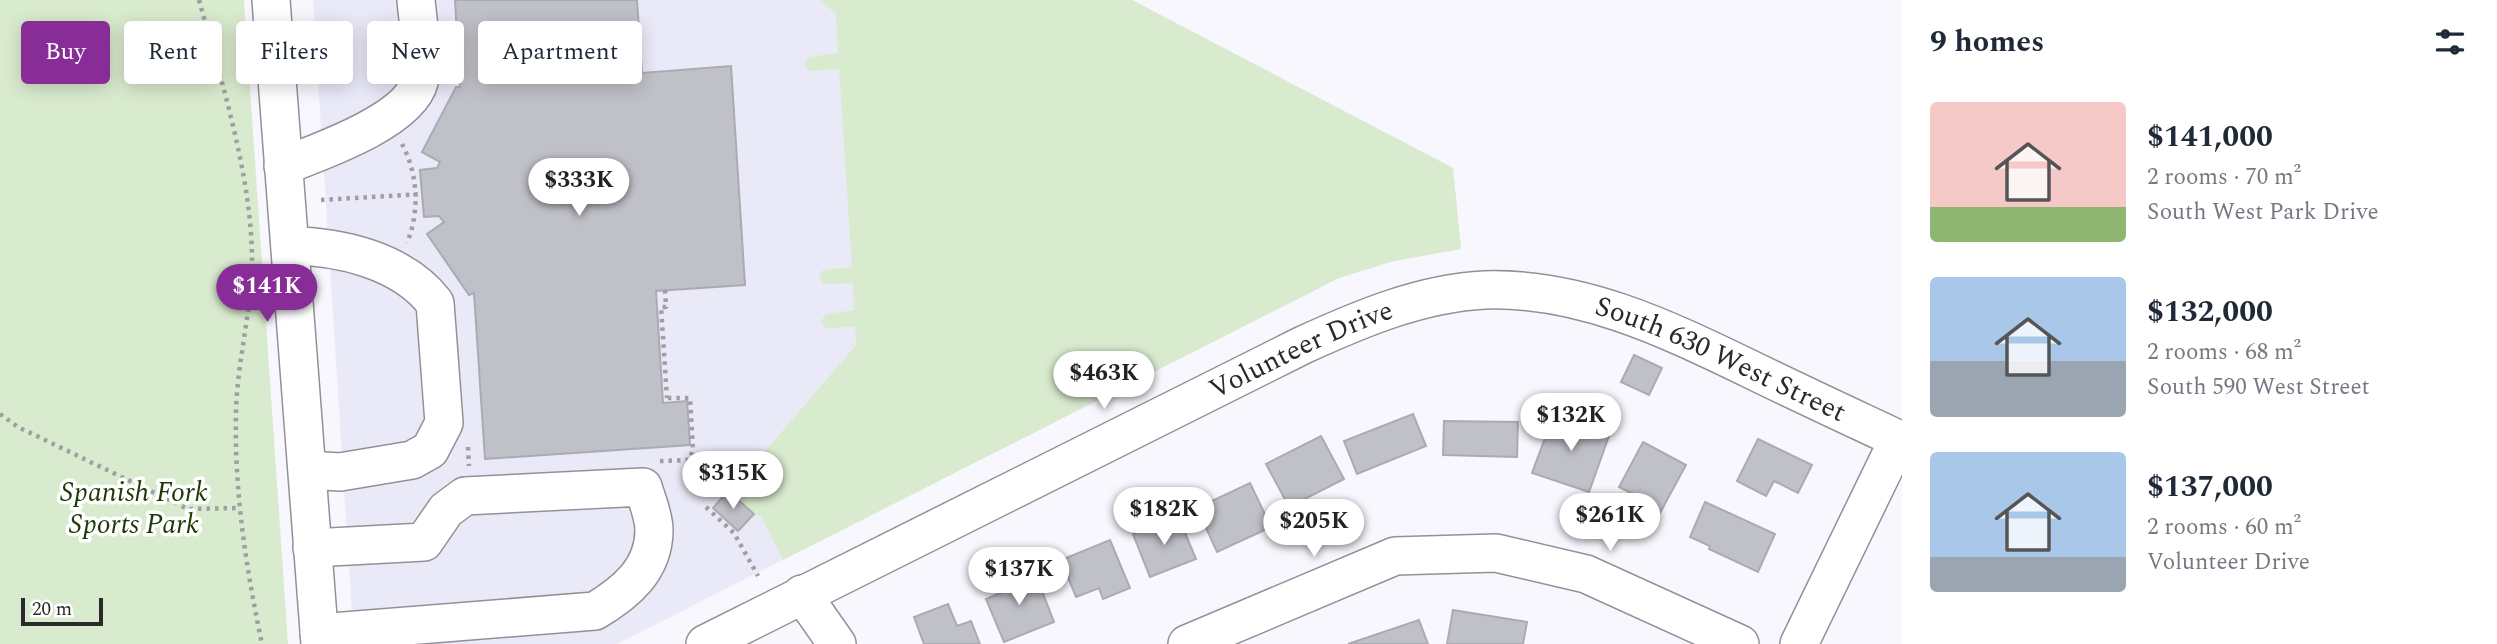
<!DOCTYPE html>
<html lang="en">
<head>
<meta charset="utf-8">
<style>
  :root { --surface:#fff; --page:#f2f2f3; --text:#1f2937; --muted:#747a83; --accent:#882d98 }
  body { margin:0; font-family:Spectral,serif; background:var(--page); color:var(--text); height:100vh; display:flex; flex-direction:column; font-size:26px; white-space:nowrap }
  * { box-sizing:border-box; margin:0 }
  p { font-size:23px; color:var(--muted) }
  .icon { flex:none; width:38px; height:38px; fill:none; stroke:currentColor; stroke-width:2; stroke-linecap:round; stroke-linejoin:round }
  .map { position:relative; flex:1; overflow:hidden }
  .panel { display:flex; flex-direction:column; background:var(--surface); width:595px }
  .panel>* { flex:none }
  .guide { position:absolute; left:21px; top:21px; width:665px; height:63px; display:flex; gap:14px }
  .scale { position:absolute; left:21px; bottom:18px; width:82px; box-sizing:border-box; padding-left:7px; border:4px solid #2a2a2d; border-top:0; font-size:19px; line-height:24px; white-space:nowrap; color:#2a2a2d; -webkit-text-stroke:5px #fff; paint-order:stroke }
  .price { position:absolute; translate:-50% -60px; padding:0 16px; border-radius:24px; background:#fff; color:#222; font-size:23px; line-height:46px; filter:drop-shadow(0 2px 4px #0008) }
  .price::after { content:''; position:absolute; left:50%; top:42px; width:21px; height:16px; margin-left:-10px; background:inherit; clip-path:polygon(0 0,100% 0,50% 100%) }
  .price.on { background:var(--accent); color:#fff }
  ul { padding:0; list-style:none }
  li { display:flex; align-items:center; gap:21px; height:175px; padding:0 28px }
  li span { display:grid; place-items:center; flex:none; width:196px; height:140px; border-radius:7px; color:#555 }
  li>.icon { margin-inline-start:auto }
  span .icon { width:84px; height:84px; fill:#fffc; stroke-width:1 }
  li b { font-size:30px }
  h2 { display:flex; justify-content:space-between; align-items:center; height:84px; padding:0 28px; font-size:30px }
  .chip { padding:0 24px; border-radius:7px; background:var(--surface); box-shadow:0 4px 18px #0003; font-size:24px; line-height:63px }
  .chip.on { background:var(--accent); color:#fff }
  main { display:flex; flex:1; min-height:0 }
  .map>svg:first-child { display:block }
  .built { fill:#eae9f8 }
  .green { fill:#d9ebce }
  .building { fill:#c0c1c8; stroke:#aaaab2; stroke-width:2 }
  .lines { fill:none; stroke-linecap:round; stroke-linejoin:round }
  .minor-casing { stroke:#919198; stroke-width:40 }
  .path { stroke:#9e9ea3; stroke-width:4.5; stroke-dasharray:3.5 5; stroke-linecap:butt }
  .minor { stroke:#fff; stroke-width:37 }
  .labels { text-anchor:middle; dominant-baseline:central; stroke-width:7; stroke-linejoin:round; paint-order:stroke }
  .street-label { font-size:28px; fill:#2a2a2d; stroke:#fff }
  .park-label { font-size:28px; font-style:italic; fill:#1e3905; stroke:#fff }
</style>
</head>
<body>
<main>
<div class="map">
<svg width="1902" height="644" viewBox="0 0 1902 644">
  <rect width="100%" height="100%" fill="#f8f7fe"/>
  <!-- built -->
  <path class="built" d="M313,0H1132L1453,168L1461,249L1394,261L1339,278L617,644H354Z"/>
  <!-- green -->
  <path class="green" d="M0,0H244L288,644H0Z
    M820,0H1132L1453,168L1461,249L1394,261L1339,278L783,560L761,516L754,514L730,492L856,345L855,327L826,328L821,321L826,314L854,310L853,283L824,284L819,277L823,270L852,267L839,69L809,71L805,64L809,57L838,53L836,14Z"/>
  <!-- building -->
  <path class="building" d="M455,0H637L642,73L731,66L745,285L656,291L663,403L687,401L690,445L485,459L474,293L469,295L427,234L444,222L439,216L424,217L420,170L437,168L440,162L422,152L456,87H460Z
    M1634,355L1662,368L1649,395L1621,382Z
    M1413,414L1426,446L1357,474L1344,441Z
    M1554,414L1610,433L1589,492L1532,473Z
    M1444,421L1518,422L1517,457L1443,455Z
    M1321,436L1344,479L1289,507L1266,464Z
    M1758,439L1812,465L1798,493L1774,481L1766,496L1737,481Z
    M1643,442L1686,465L1654,524L1631,512L1639,497L1619,487Z
    M1250,483L1271,527L1217,552L1197,508Z
    M728,491L754,514L738,531L713,508Z
    M1705,502L1775,534L1758,572L1709,549L1710,546L1690,537Z
    M1178,516L1196,559L1150,577L1133,534Z
    M1110,540L1130,588L1103,599L1099,588L1076,597L1061,560Z
    M1028,569L1037,592L1042,591L1054,622L1004,642L986,599L1005,591L1001,581Z
    M948,604L957,626L971,621L980,644H924L914,617Z
    M1453,610L1527,622L1523,644H1447Z
    M1419,620L1428,644H1348Z"/>
  <g class="lines">
    <!-- minor casing -->
    <g class="minor-casing">
      <g id="minor">
        <path d="M271,0L320,644"/>
        <path d="M283,166C319,152 409,121 419,82C425,57 418,25 416,0"/>
        <path d="M290,246C340,246 403,261 435,303L444,423L430,450L412,460L340,472L308,470"/>
        <path d="M312,548L424,542L446,510L465,496L643,487C647,500 654,516 654,530C654,570 625,593 595,611L319,633"/>
        <path d="M802,594L837,644"/>
        <path id="s1" d="M705,644L1303,345C1360,319 1421,293 1485,290C1580,287 1665,328 1748,368C1799,393 1851,417 1902,441"/>
        <path d="M1187,644L1395,556L1496,553L1586,574L1740,644"/>
        <path d="M1799,644L1898,440"/>
      </g>
    </g>
    <!-- path -->
    <path class="path" d="M199,0C221,79 252,178 252,260C252,311 237,361 236,412C234,490 246,568 262,644
      M402,144C418,174 420,211 407,243
      M321,200L422,194
      M665,290L666,307H661L667,398
      M0,414L18,427L188,509L239,508
      M468,447L469,466
      M660,461L689,460L693,450L690,398H663
      M706,507L734,533L758,576"/>
    <!-- minor -->
    <use href="#minor" class="minor"/>
  </g>
  <g class="labels">
    <!-- street labels -->
    <g class="street-label">
      <text stroke="none"><textPath href="#s1" startOffset="665">Volunteer Drive</textPath></text>
      <text stroke="none"><textPath href="#s1" startOffset="1108">South 630 West Street</textPath></text>
    </g>
    <!-- park labels -->
    <g class="park-label">
      <text x="134" y="492">Spanish Fork<tspan x="134" dy="32">Sports Park</tspan></text>
    </g>
  </g>
</svg>
<div class="scale">20 m</div>
<b class="price" style="left:579px;top:218px">$333K</b>
<b class="price on" style="left:267px;top:324px">$141K</b>
<b class="price" style="left:1104px;top:411px">$463K</b>
<b class="price" style="left:1571px;top:453px">$132K</b>
<b class="price" style="left:733px;top:511px">$315K</b>
<b class="price" style="left:1164px;top:547px">$182K</b>
<b class="price" style="left:1610px;top:553px">$261K</b>
<b class="price" style="left:1314px;top:559px">$205K</b>
<b class="price" style="left:1019px;top:607px">$137K</b>
<div class="guide">
<a class="chip on">Buy</a>
<a class="chip">Rent</a>
<a class="chip">Filters</a>
<a class="chip">New</a>
<a class="chip">Apartment</a>
</div>
</div>
<section class="panel">
<h2>9 homes<svg class="icon" aria-label="filters" viewBox="0 0 24 24"><path d="M4 7h16M4 17h16"/><circle cx="9" cy="7" r="2"/><circle cx="15" cy="17" r="2"/></svg></h2>
<ul>
<li><span style="background:linear-gradient(#f6c9c9 75%,#8fb573 0)"><svg class="icon" aria-label="home" viewBox="0 0 24 24"><path d="M3 11l9-7 9 7M6 9v11h12V9"/></svg></span><div><b>$141,000</b><p>2 rooms · 70 m²</p><p>South West Park Drive</p></div></li>
<li><span style="background:linear-gradient(#a9c7e8 60%,#9aa5b1 0)"><svg class="icon" aria-label="home" viewBox="0 0 24 24"><path d="M3 11l9-7 9 7M6 9v11h12V9"/></svg></span><div><b>$132,000</b><p>2 rooms · 68 m²</p><p>South 590 West Street</p></div></li>
<li><span style="background:linear-gradient(#a9c7e8 75%,#9aa5b1 0)"><svg class="icon" aria-label="home" viewBox="0 0 24 24"><path d="M3 11l9-7 9 7M6 9v11h12V9"/></svg></span><div><b>$137,000</b><p>2 rooms · 60 m²</p><p>Volunteer Drive</p></div></li>
</ul>
</section>
</main>
</body>
</html>
